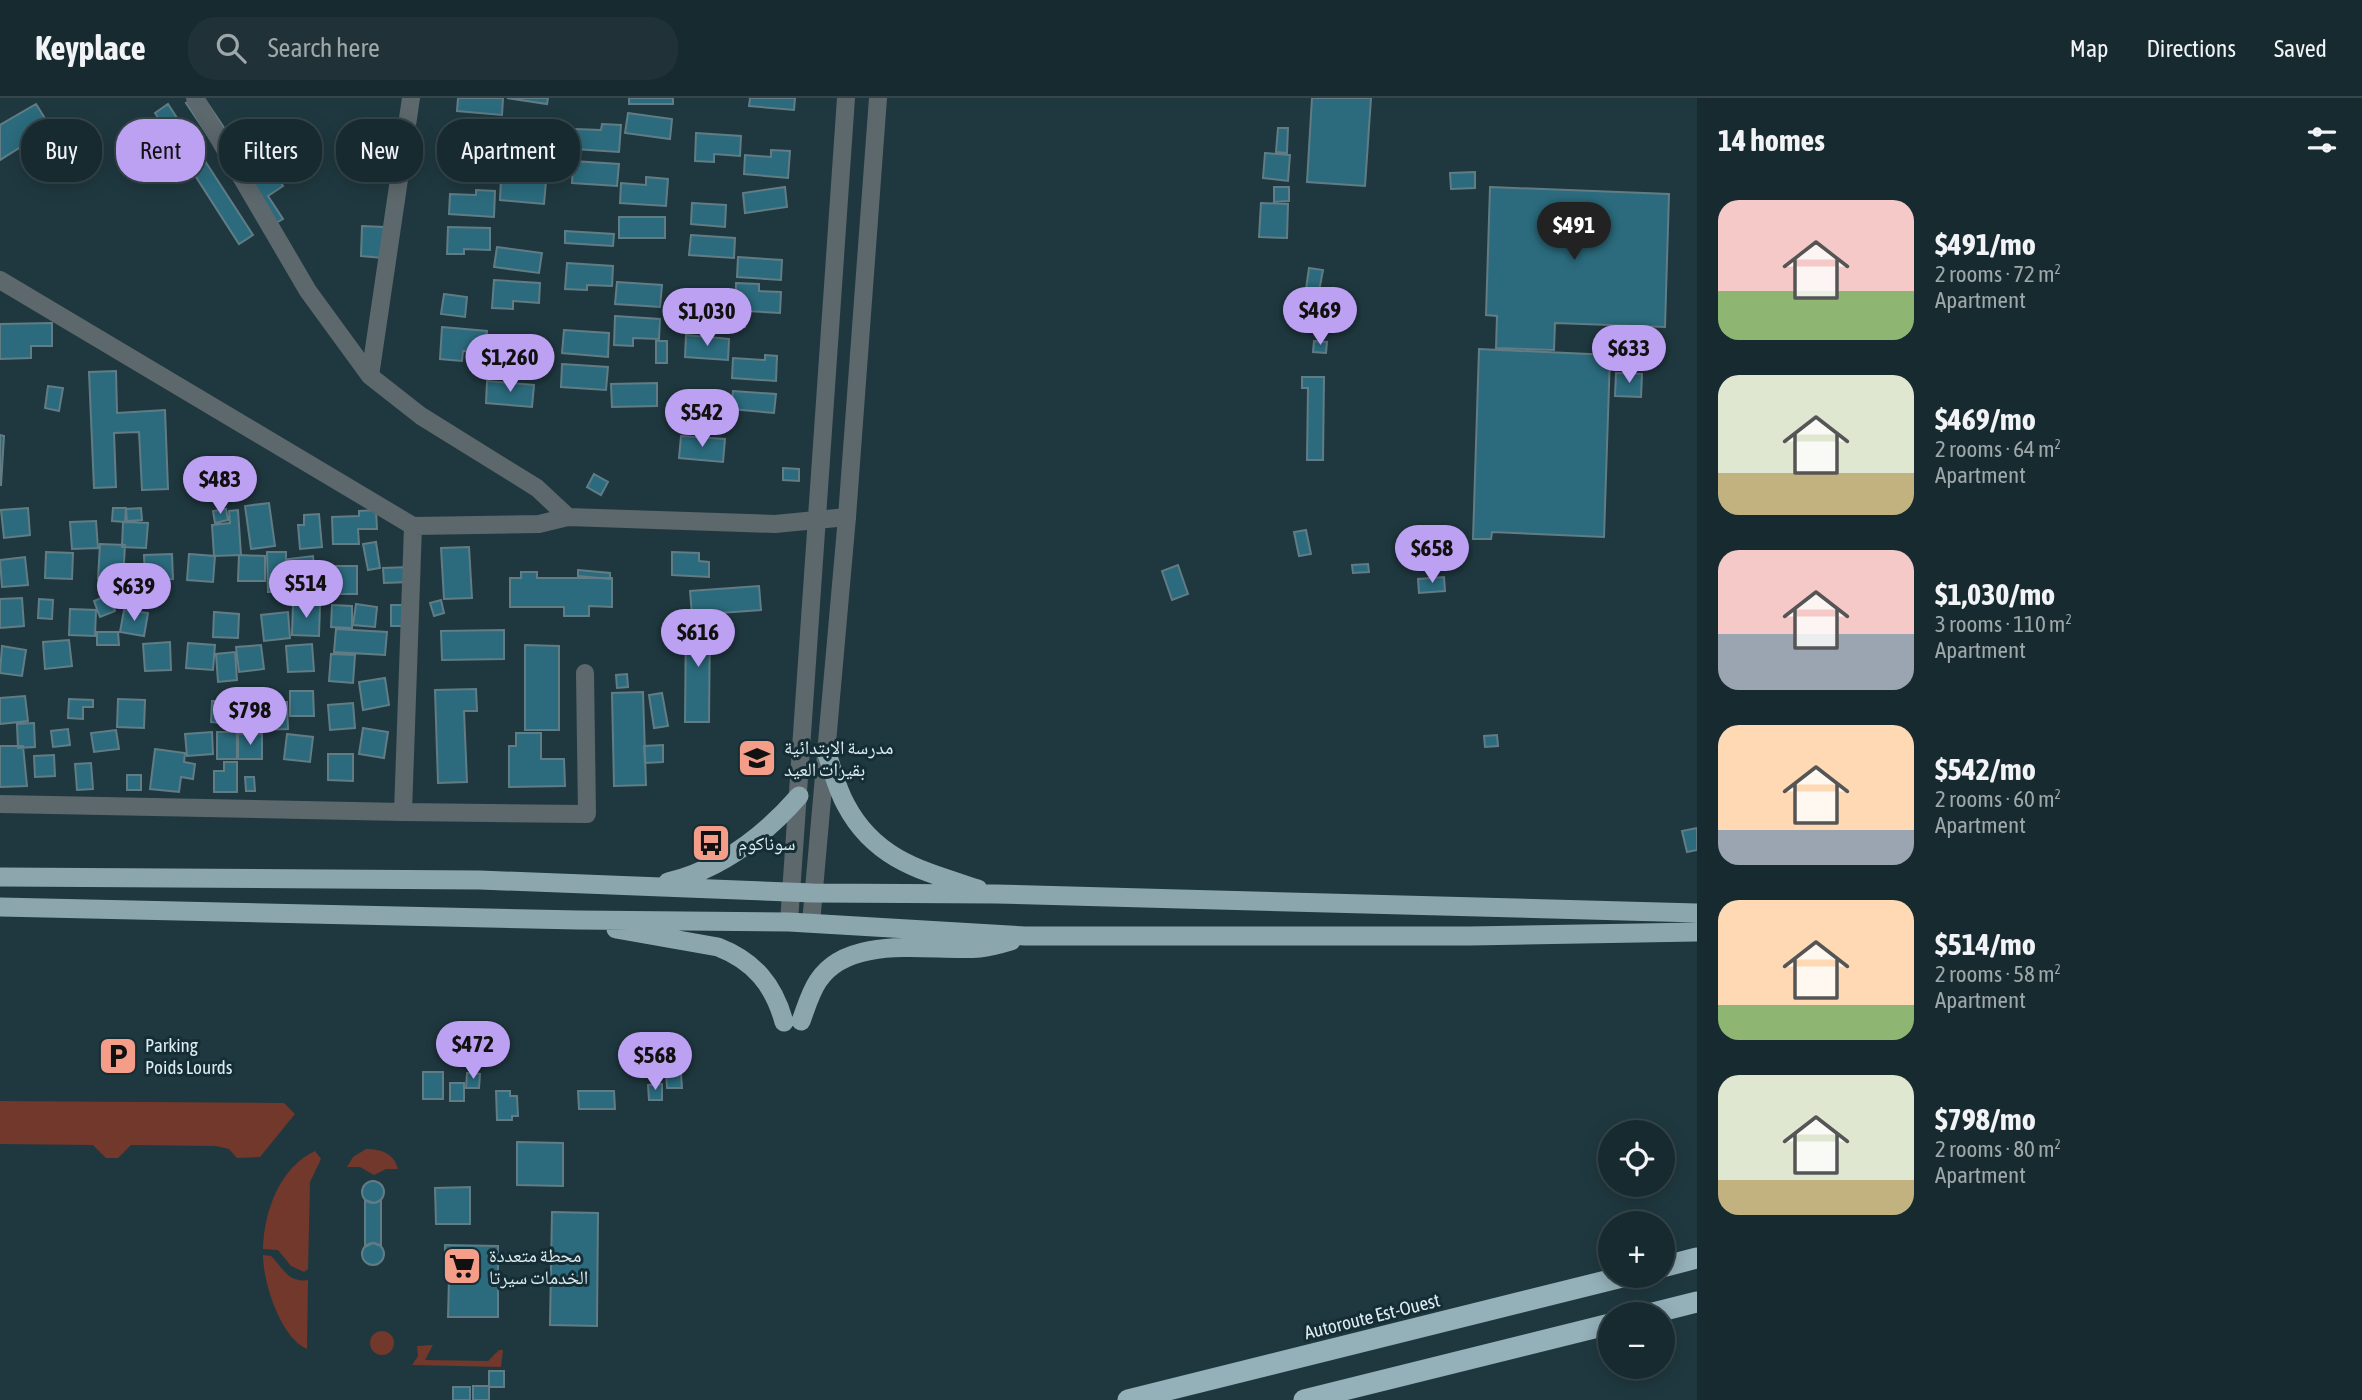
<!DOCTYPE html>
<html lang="en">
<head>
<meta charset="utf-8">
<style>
  :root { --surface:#172a2f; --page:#203237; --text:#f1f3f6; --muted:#9ea7aa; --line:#36464b; --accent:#bca0f2 }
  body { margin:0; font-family:"Asap Condensed","Noto Naskh Arabic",sans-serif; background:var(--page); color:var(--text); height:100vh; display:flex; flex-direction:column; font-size:26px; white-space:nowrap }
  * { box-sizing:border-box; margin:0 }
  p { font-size:23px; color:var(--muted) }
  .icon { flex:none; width:38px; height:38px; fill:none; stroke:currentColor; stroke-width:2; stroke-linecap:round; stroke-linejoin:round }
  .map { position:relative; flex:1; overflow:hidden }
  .sheet { display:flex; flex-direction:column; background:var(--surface); width:665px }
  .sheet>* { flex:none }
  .hud { position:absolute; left:21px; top:21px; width:665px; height:63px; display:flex; gap:14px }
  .tools { position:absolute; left:1598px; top:1022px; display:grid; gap:14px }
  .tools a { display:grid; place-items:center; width:77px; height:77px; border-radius:50%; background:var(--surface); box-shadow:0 4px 18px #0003,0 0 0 2px var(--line); font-size:35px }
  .price { position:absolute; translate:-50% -60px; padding:0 16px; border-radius:24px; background:var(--accent); color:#111; font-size:23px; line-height:46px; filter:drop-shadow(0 2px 4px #0008) }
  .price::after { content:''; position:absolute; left:50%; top:42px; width:21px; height:16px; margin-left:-10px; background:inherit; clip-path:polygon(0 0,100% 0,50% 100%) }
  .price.current { background:#222; color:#fff }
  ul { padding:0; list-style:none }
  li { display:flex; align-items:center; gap:21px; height:175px; padding:0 21px }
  li span { display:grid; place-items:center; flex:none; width:196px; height:140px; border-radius:21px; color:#555 }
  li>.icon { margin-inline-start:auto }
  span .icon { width:84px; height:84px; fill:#fffc; stroke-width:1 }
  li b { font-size:30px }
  h2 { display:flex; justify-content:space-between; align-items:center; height:84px; padding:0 21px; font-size:30px }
  .pill { padding:0 24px; border-radius:28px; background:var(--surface); box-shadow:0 4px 18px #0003,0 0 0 2px var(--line); font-size:24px; line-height:63px }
  .pill.current { background:var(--accent); color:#111 }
  header { display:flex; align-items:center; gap:42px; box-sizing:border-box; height:98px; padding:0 35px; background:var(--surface); border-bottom:2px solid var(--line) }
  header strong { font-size:33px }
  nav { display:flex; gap:38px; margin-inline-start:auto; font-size:24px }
  .search { width:490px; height:63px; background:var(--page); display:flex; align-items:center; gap:18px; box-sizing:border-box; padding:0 24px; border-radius:28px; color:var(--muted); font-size:26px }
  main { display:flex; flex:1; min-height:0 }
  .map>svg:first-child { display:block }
  .green { fill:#71382b }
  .building { fill:#2b6b7d; stroke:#617c85; stroke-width:2 }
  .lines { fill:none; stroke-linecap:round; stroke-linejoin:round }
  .minor { stroke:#5d686c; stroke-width:18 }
  .tertiary { stroke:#5d686c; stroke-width:18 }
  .trunk { stroke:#8ca6ae; stroke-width:19 }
  .motorway { stroke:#94b0b9; stroke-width:21 }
  .labels { text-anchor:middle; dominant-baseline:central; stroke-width:6; stroke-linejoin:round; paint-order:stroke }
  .poi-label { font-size:19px; fill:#ddecf1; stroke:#152d35; text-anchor:start }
  .street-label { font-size:19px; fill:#ddecf1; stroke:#152d35 }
</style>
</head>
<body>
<header>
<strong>Keyplace</strong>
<div class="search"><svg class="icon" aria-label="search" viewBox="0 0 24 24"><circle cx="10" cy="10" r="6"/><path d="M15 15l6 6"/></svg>Search here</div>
<nav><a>Map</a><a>Directions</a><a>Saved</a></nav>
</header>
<main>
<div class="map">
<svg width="1697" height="1302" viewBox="0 0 1697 1302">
  <rect width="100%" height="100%" fill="#1f383f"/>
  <!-- green -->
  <path class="green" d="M0,1003L284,1005L295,1016L260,1059L237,1060L229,1051L216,1048L131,1047L118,1060H106L93,1047L0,1046Z
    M366,1051C381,1051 394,1055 398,1071H386L374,1077L360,1069H347L353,1059Z
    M315,1053L321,1061L310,1084L308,1171L304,1174L291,1168L278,1152L263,1151C264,1114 279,1070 315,1053Z
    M263,1157L271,1158C283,1170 288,1185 308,1182L307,1251C280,1239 263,1184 263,1157Z
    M370 1245a12 12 0 1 1 24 0a12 12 0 1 1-24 0Z
    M433,1247L425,1262L488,1263L499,1252H503L501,1269L412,1267L418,1258L417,1248Z"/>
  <!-- building -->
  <path class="building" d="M193,0H204L227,34L241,25L283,88L268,98L283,121L269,129L186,5Z
    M458,0H503L502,17L457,13Z
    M507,0H548L547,6Z
    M629,0H673V6H629Z
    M750,0H795L794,12L749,8Z
    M1312,0H1371L1365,88L1307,84Z
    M36,6L51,30L0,62V27Z
    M168,6L253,137L239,146L155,15Z
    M628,15L672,21L670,41L625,35Z
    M455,26L501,29L499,49L454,46Z
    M602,26L621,27L619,54L574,51L576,31L601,32Z
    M1278,30H1288L1287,55L1276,54Z
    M696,35L741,38L740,58L714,56V64L695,63Z
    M546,45L548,65L504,69L502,49Z
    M771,52L790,53L788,80L744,76L745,57L771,59Z
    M1265,55L1290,57L1288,83L1263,80Z
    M47,60L56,68L51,74L42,66Z
    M573,63L619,66L617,88L572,85Z
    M1475,74V90L1451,91L1450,75Z
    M646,79L668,81L666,108L620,105L621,85L646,87Z
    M501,80L546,83L544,106L500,102Z
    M785,89L787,109L745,115L743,95Z
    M1274,89H1289V103L1274,104Z
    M1490,89L1669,96L1665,229L1555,225L1554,252L1496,250L1497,218L1486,217Z
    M476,92L495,93L494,119L449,116L450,96L476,97Z
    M692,105L726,107L725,129L691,126Z
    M1261,105L1288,106L1287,140L1259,139Z
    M619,119H665V140H619Z
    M362,128L384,129L383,160L361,158Z
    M448,129L490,130V152L464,151V156H447Z
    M565,133L614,136L613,148L565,145Z
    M691,137L735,140L734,160L689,157Z
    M497,149L542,155L539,175L494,169Z
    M738,159L782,162L781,182L737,179Z
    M567,165L613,168L612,188L587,187V192L565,191Z
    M1309,170L1323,172L1319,193L1306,191Z
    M494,182L540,185L539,205L513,203V211L492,210Z
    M617,184L662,187L660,209L615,206Z
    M736,185L759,186V193L781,194L780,215L746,213L745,229L735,228Z
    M444,196L467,199L465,219L441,216Z
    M712,200L731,201L730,230L686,227L687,206L711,207Z
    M615,218L660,221L659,241L633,240V248L614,247Z
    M52,225V248H31V260L0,261V226Z
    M442,229L487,233L485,254L463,253L462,263L440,261Z
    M564,232L609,235L608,259L562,255Z
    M686,237L729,241L728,262L685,259Z
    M656,243H667V265H656Z
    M1314,243L1327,244L1326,255L1313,254Z
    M491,247L537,253L533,277L488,271Z
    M1479,251L1610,257L1604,439L1492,434L1491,441H1473Z
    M765,257L777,258L776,283L732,280L733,260L765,262Z
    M562,266L608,269L606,292L561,289Z
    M116,273L117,315L165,312L168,391L142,392L139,334L114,335L116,389L94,390L89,274Z
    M1616,275L1642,276L1641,299L1615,298Z
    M1302,279H1324L1323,362H1307L1308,290H1302Z
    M487,283L534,287L532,309L486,305Z
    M657,285V308L612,309L611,286Z
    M48,288L63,290L59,313L45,310Z
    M733,293L776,296L774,315L731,311Z
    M682,303L727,306L725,330L681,327Z
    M0,337L4,338L1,387H0Z
    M681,338L725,341L723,364L679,360Z
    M783,370L799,371V383L783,382Z
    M594,376L608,384L601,397L587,389Z
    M269,405L275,448L251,451L245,408Z
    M28,410L30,437L4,440L1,412Z
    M113,410H126L125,424L112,423Z
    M141,410L142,422L127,423L126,411Z
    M226,411L228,422L215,425L213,413Z
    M238,412L241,457L214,458L212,427L230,425L229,413Z
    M376,412L377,431H358L359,446H333L332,419L359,418V413Z
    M319,416L322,449L300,451L298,427H304V417Z
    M96,423L98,450L72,451L70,424Z
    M123,424L148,425L146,450L122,449Z
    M1306,432L1311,456L1299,458L1294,434Z
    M376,444L380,470L368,472L363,446Z
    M100,446L125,447L123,482L98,481Z
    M469,449L472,500L444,501L441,450Z
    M46,454L73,455L72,481L45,480Z
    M267,454H286V494H268Z
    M672,454L699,455V463L709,464V479L672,477Z
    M172,456L173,481L145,482L144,457Z
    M189,456L215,458L213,484L187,482Z
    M239,457L265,458V483H238Z
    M313,458L316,485L291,488L288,461Z
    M25,459L28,487L2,489L0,462Z
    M1368,466L1369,474L1353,475L1352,467Z
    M1178,467L1188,496L1172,502L1162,473Z
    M331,468H357V496H332Z
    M409,469L410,484L384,485L383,470Z
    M578,472L610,475V481L578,478Z
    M521,474H537V480H612V509L589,508V518H564V509H510V480H521Z
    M1444,479L1445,493L1419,495L1418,481Z
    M759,488L761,512L692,517L690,493Z
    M108,497L115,513L100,519L94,503Z
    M22,500L24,528L0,530V501Z
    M39,501L53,502L52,521L38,520Z
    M441,502L444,515L434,518L430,505Z
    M293,506L320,507L319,538L292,537Z
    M356,506L377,509L375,529L353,527Z
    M332,507L352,508V530L331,529Z
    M391,507H404V528H391Z
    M70,511L96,512L95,538L69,537Z
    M124,512L148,515L144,538L120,534Z
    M214,514L239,516L238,540L213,539Z
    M288,514L290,540L264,543L261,517Z
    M686,518H710L709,624H685Z
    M336,531L387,534L385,557L334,554Z
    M504,532V561L442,562L441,533Z
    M97,534H118L119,547H97Z
    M69,542L72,568L45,571L43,544Z
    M170,544L171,572L145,573L143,546Z
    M188,545L215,547L213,572L186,570Z
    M312,546L314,573L288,574L286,548Z
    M261,547L264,571L239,574L236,549Z
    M525,547L559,548V632H525Z
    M2,548L26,552L22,578L0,575Z
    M235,554L237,582L218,584L216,556Z
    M331,556L355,557L353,585L329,583Z
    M627,576L628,589L617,590L616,577Z
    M385,580L389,607L363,612L359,584Z
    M476,591L477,613H464L467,684L438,685L435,592Z
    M290,593H313L314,618H290Z
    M643,594L646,687L614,688L612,595Z
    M662,595L668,628L654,630L649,597Z
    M25,598L28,623L0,626V600Z
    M69,601L93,602V609H83V621L68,620Z
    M118,601L145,602L144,630L117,629Z
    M212,603L237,605L236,626L211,624Z
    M287,604L288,631L261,632L260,605Z
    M353,605L355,630L330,632L328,607Z
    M34,625L35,649L18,650L17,626Z
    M363,630L388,634L384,660L359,656Z
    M68,631L70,647L53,649L51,633Z
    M116,632L119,651L94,654L91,635Z
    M212,634L213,656L187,658L185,636Z
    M217,634H237V661H217Z
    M516,635H541V661H564L565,688L509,689V648H516Z
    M238,636H262V661H238Z
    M287,636L313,639L310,664L284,661Z
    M1497,637L1498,648L1485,649L1484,638Z
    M663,647V664L645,665L644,648Z
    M0,648H23L27,688L0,689Z
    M155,651L185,655L184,664L195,666L193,681L181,679L179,694L150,691Z
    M328,656H353V683L328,682Z
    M54,657L55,678L35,679L34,658Z
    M224,664H237V694H214V673H224Z
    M91,665L93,691L77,692L75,666Z
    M127,677H141V692H127Z
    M245,679H254L255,693H246Z
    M1697,730V752L1687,754L1682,733Z
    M423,974H443V1001H423Z
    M467,975L480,976L479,990H466Z
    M666,976H681L682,990H667Z
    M450,985H464V1003H450Z
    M662,986V1002H649L648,987Z
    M496,993H510V998H517L518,1018H512V1022H497Z
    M578,993H614L615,1011H579Z
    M517,1044L563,1045V1088L517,1087Z
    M362 1094a11 11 0 1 1 22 0a11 11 0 1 1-22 0Z
    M470,1089V1126H436L435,1090Z
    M365,1102L374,1105L381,1102V1148L373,1145L365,1149Z
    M552,1114L598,1115L597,1228L550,1227Z
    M362 1156a11 11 0 1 1 22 0a11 11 0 1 1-22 0Z
    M445,1147L498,1148V1219H448L449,1180H445Z
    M489,1273H504V1289H489Z
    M473,1288H489V1302H473Z
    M453,1289H470V1302H453Z"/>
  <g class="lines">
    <!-- minor -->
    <path class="minor" d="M195,0L308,193L370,278L421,318L537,390L568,419
      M0,182L413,428L539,426L568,419L775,426L847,419
      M370,278L411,0
      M0,706L403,714L413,428
      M403,714L587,716L585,575"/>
    <!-- tertiary -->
    <path class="tertiary" d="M789,824L846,0
      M811,825L847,419L878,0"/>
    <!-- trunk -->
    <path class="trunk" d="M827,656C833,673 837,691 846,707C875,762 923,773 978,791
      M0,779L480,782L813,795L996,796L1697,815
      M668,784C721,771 763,739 799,698
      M0,809L578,822L789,824L1025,838H1470L1697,834
      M616,831L718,849C754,863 774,887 784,924
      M801,923C806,910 810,895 818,883C849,835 931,854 980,850C991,849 1001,846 1011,843"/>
    <!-- motorway -->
    <path class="motorway" d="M1662,1169L1697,1160
      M1649,1216L1697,1204
      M1128,1302L1626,1178
      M1304,1302L1610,1226"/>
  </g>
  <!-- icons -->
  <defs>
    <g id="school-square" transform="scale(2.0125)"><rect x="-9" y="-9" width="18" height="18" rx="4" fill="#f49e89" stroke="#152d35"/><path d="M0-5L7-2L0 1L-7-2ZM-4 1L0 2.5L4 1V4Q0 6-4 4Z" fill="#111"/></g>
    <g id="bus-square" transform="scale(2.0125)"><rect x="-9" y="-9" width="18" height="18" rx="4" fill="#f49e89" stroke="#152d35"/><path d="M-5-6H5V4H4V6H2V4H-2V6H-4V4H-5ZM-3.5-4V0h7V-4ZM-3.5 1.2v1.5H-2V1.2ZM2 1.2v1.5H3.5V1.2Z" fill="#111"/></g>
    <g id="parking-square" transform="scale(2.0125)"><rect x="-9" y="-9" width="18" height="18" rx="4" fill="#f49e89" stroke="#152d35"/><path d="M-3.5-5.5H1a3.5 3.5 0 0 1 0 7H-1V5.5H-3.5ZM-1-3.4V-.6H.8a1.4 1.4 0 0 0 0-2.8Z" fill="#111"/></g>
    <g id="supermarket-square" transform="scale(2.0125)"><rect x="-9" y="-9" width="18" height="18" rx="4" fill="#f49e89" stroke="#152d35"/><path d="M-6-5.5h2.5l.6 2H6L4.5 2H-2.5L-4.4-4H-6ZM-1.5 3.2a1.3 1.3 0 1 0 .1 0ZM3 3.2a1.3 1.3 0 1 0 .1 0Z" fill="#111"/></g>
  </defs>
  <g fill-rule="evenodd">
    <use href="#school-square" x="757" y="660"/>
    <use href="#bus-square" x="711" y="745"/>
    <use href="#parking-square" x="118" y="958"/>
    <use href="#supermarket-square" x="462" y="1168"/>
  </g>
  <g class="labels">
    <!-- poi labels -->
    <g class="poi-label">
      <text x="784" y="649">مدرسة الابتدائية<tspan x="784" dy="22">بقيرات العيد</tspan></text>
      <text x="738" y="745">سوناكوم</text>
      <text x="145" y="947">Parking<tspan x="145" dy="22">Poids Lourds</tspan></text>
      <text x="489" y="1157">محطة متعددة<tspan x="489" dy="22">الخدمات سيرتا</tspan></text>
    </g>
    <!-- street labels -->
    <g class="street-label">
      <text transform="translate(1372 1218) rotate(-14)">Autoroute Est-Ouest</text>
    </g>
  </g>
</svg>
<div class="tools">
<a><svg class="icon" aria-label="locate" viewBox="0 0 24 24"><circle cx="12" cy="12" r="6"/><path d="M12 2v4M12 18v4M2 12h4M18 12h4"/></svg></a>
<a>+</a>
<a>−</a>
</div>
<b class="price current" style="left:1574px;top:164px">$491</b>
<b class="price" style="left:1320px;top:249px">$469</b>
<b class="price" style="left:707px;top:250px">$1,030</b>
<b class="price" style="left:1629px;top:287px">$633</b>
<b class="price" style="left:510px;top:296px">$1,260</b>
<b class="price" style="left:702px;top:351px">$542</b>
<b class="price" style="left:220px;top:418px">$483</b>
<b class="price" style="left:1432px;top:487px">$658</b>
<b class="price" style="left:306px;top:522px">$514</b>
<b class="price" style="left:134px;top:525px">$639</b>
<b class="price" style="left:698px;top:571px">$616</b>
<b class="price" style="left:250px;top:649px">$798</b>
<b class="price" style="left:473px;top:983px">$472</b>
<b class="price" style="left:655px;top:994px">$568</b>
<div class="hud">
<a class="pill">Buy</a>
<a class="pill current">Rent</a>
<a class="pill">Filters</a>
<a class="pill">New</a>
<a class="pill">Apartment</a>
</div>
</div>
<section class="sheet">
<h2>14 homes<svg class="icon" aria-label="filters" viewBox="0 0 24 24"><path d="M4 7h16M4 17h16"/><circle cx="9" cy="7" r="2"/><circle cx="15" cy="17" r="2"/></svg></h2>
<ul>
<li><span style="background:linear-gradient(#f6c9c9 65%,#8fb573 0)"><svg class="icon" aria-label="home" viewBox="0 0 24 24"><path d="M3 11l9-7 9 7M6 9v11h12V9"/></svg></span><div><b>$491/mo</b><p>2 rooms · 72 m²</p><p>Apartment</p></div></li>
<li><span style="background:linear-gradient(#dfe7d0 70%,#c2b280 0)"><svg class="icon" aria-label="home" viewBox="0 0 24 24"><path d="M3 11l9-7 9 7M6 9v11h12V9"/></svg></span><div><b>$469/mo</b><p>2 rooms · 64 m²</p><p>Apartment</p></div></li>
<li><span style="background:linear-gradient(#f6c9c9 60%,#9aa5b1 0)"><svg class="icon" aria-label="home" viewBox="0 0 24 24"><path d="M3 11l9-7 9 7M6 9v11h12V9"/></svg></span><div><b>$1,030/mo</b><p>3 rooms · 110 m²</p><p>Apartment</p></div></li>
<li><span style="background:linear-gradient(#ffd9b3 75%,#9aa5b1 0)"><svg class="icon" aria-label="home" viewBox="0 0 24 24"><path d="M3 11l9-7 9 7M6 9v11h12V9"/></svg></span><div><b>$542/mo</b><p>2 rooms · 60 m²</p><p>Apartment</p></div></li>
<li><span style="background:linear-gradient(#ffd9b3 75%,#8fb573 0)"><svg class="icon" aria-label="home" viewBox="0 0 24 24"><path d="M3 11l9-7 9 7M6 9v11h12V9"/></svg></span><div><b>$514/mo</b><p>2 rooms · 58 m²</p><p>Apartment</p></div></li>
<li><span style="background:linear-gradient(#dfe7d0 75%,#c2b280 0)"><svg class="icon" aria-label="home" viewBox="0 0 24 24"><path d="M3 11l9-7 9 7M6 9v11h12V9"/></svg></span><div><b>$798/mo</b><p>2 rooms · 80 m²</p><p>Apartment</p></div></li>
</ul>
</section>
</main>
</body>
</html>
